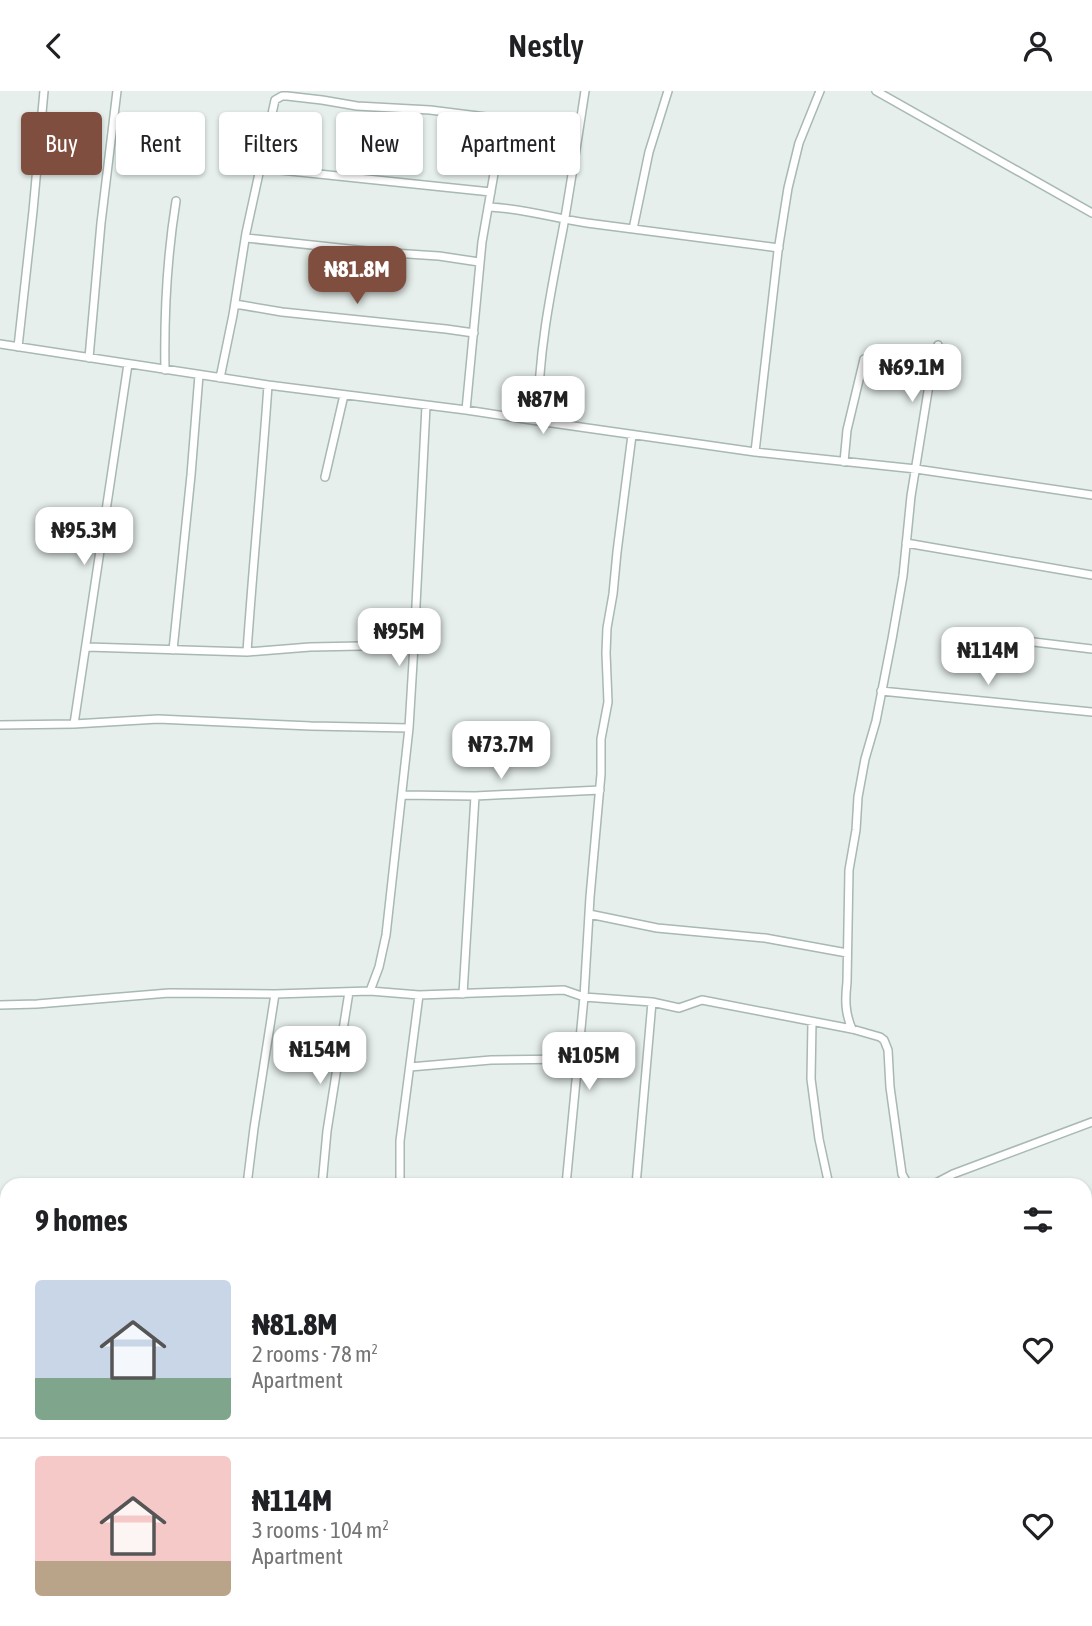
<!DOCTYPE html>
<html lang="en">
<head>
<meta charset="utf-8">
<style>
  :root { --surface:#fff; --page:#f2f2f2; --text:#202124; --muted:#757577; --line:#e0e0e0; --accent:#7f4e3f }
  body { margin:0; font-family:"Asap Condensed",sans-serif; background:var(--page); color:var(--text); height:100vh; display:flex; flex-direction:column; font-size:26px; white-space:nowrap }
  * { box-sizing:border-box; margin:0 }
  p { font-size:23px; color:var(--muted) }
  .icon { flex:none; width:38px; height:38px; fill:none; stroke:currentColor; stroke-width:2; stroke-linecap:round; stroke-linejoin:round }
  .map { position:relative; flex:1; overflow:hidden }
  .drawer { position:absolute; left:0px; top:1087px; width:1092px; height:450px; display:flex; flex-direction:column; background:var(--surface); border-radius:21px 21px 0 0; box-shadow:0 2px 5px #0004 }
  .drawer>* { flex:none }
  .guide { position:absolute; left:21px; top:21px; width:700px; height:63px; display:flex; gap:14px }
  .price { position:absolute; translate:-50% -60px; padding:0 16px; border-radius:14px; background:#fff; color:#222; font-size:23px; line-height:46px; filter:drop-shadow(0 2px 4px #0008) }
  .price::after { content:''; position:absolute; left:50%; top:42px; width:21px; height:16px; margin-left:-10px; background:inherit; clip-path:polygon(0 0,100% 0,50% 100%) }
  .price.selected { background:var(--accent); color:#fff }
  ul { padding:0; list-style:none }
  li { display:flex; align-items:center; gap:21px; height:175px; padding:0 35px }
  li+li { border-top:2px solid var(--line) }
  li span { display:grid; place-items:center; flex:none; width:196px; height:140px; border-radius:7px; color:#555 }
  li>.icon { margin-inline-start:auto }
  span .icon { width:84px; height:84px; fill:#fffc; stroke-width:1 }
  li b { font-size:30px }
  h2 { display:flex; justify-content:space-between; align-items:center; height:84px; padding:0 35px; font-size:30px }
  .tag { padding:0 24px; border-radius:7px; background:var(--surface); box-shadow:0 2px 5px #0004; font-size:24px; line-height:63px }
  .tag.selected { background:var(--accent); color:#fff }
  header { display:flex; justify-content:space-between; align-items:center; height:91px; padding:0 35px; background:var(--surface); font-size:32px; font-weight:600 }
  .map>svg:first-child { display:block }
  .lines { fill:none; stroke-linecap:round; stroke-linejoin:round }
  .street-casing { stroke:#a8b8b2; stroke-width:10 }
  .secondary-casing { stroke:#a4bbb3; stroke-width:13 }
  .street { stroke:#fff; stroke-width:7 }
  .secondary { stroke:#fff; stroke-width:10 }
</style>
</head>
<body>
<header><svg class="icon" aria-label="back" viewBox="0 0 24 24"><path d="M15 5l-7 7 7 7"/></svg>Nestly<svg class="icon" aria-label="person" viewBox="0 0 24 24"><circle cx="12" cy="8" r="4"/><path d="M4 21q1-7 8-7t8 7"/></svg></header>
<div class="map">
<svg width="1092" height="1535" viewBox="0 0 1092 1535">
  <rect width="100%" height="100%" fill="#e6efeb"/>
  <g class="lines">
    <!-- street casing -->
    <g class="street-casing">
      <path id="street" d="M876,0L1092,122
        M261,77L491,101
        M488,116C522,117 553,127 587,132L779,157
        M633,138L649,61L668,0
        M246,147L377,161L439,165L479,171
        M235,213L282,221L446,238L474,242
        M0,253L268,294L466,319L538,330L755,361L916,378L1092,404
        M18,256L33,120L44,0
        M89,267L101,132L117,0
        M165,279C164,222 167,166 176,110
        M220,287L233,224L246,142L275,9L282,5H287L322,9L357,15L430,19L494,27C499,28 502,32 502,37L482,151L466,319
        M538,330C538,263 550,204 563,138C571,92 578,46 585,0
        M755,361L778,160L788,97L799,52L820,0
        M844,371L847,339L864,268
        M325,386L344,304
        M906,452L1092,484
        M1017,549L1092,558
        M414,554L426,315
        M87,556L247,561L310,556L414,554L409,637L386,844L379,876L370,900
        M173,559L191,384L199,284
        M247,561C253,472 262,383 268,294
        M881,600L1092,621
        M74,633L158,628L311,635L409,637
        M0,634L74,633L128,273
        M402,704L475,705L600,699
        M589,823L657,837L765,847L847,862
        M463,903L475,705
        M0,914L37,913L169,902L275,903L370,900L419,904L564,899L584,906L652,911L679,917L702,909L852,938L880,946L884,949L888,959L890,996L902,1083L908,1094
        M812,931L811,988L819,1048L829,1094
        M852,938C845,922 845,909 847,891L849,779L856,739L858,706L865,668L876,630L892,548L903,485L911,405L928,300L938,254
        M410,976L491,969L578,968
        M247,1094L254,1037L275,903
        M322,1094L327,1040L349,901
        M400,1094V1050L419,904
        M566,1094L584,906L590,806L601,683V648L608,611L606,562L607,537L613,503L617,461L632,344
        M636,1094L652,911
        M932,1094L953,1083L1092,1031
        M1085,1238L1092,1236
        M0,1243H7
        M580,1530L581,1535
        M703,1530L705,1535
        M778,1530L779,1535
        M820,1530L821,1535
        M981,1530L987,1535
        M1086,1535L1092,1531"/>
    </g>
    <!-- secondary casing -->
    <g class="secondary-casing">
      <path id="secondary" d="M1085,1455L1092,1452
        M899,1535L912,1530"/>
    </g>
    <!-- street -->
    <use href="#street" class="street"/>
    <!-- secondary -->
    <use href="#secondary" class="secondary"/>
  </g>
</svg>
<b class="price selected" style="left:357px;top:215px">₦81.8M</b>
<b class="price" style="left:912px;top:313px">₦69.1M</b>
<b class="price" style="left:543px;top:345px">₦87M</b>
<b class="price" style="left:84px;top:476px">₦95.3M</b>
<b class="price" style="left:399px;top:577px">₦95M</b>
<b class="price" style="left:988px;top:596px">₦114M</b>
<b class="price" style="left:501px;top:690px">₦73.7M</b>
<b class="price" style="left:320px;top:995px">₦154M</b>
<b class="price" style="left:589px;top:1001px">₦105M</b>
<div class="guide">
<a class="tag selected">Buy</a>
<a class="tag">Rent</a>
<a class="tag">Filters</a>
<a class="tag">New</a>
<a class="tag">Apartment</a>
</div>
<section class="drawer">
<h2>9 homes<svg class="icon" aria-label="filters" viewBox="0 0 24 24"><path d="M4 7h16M4 17h16"/><circle cx="9" cy="7" r="2"/><circle cx="15" cy="17" r="2"/></svg></h2>
<ul>
<li><span style="background:linear-gradient(#c9d6e8 70%,#7fa58c 0)"><svg class="icon" aria-label="home" viewBox="0 0 24 24"><path d="M3 11l9-7 9 7M6 9v11h12V9"/></svg></span><div><b>₦81.8M</b><p>2 rooms · 78 m²</p><p>Apartment</p></div><svg class="icon" aria-label="heart" viewBox="0 0 24 24"><path d="M12 20l-8-8c-3-5 5-10 8-4 3-6 11-1 8 4z"/></svg></li>
<li><span style="background:linear-gradient(#f6c9c9 75%,#b9a48a 0)"><svg class="icon" aria-label="home" viewBox="0 0 24 24"><path d="M3 11l9-7 9 7M6 9v11h12V9"/></svg></span><div><b>₦114M</b><p>3 rooms · 104 m²</p><p>Apartment</p></div><svg class="icon" aria-label="heart" viewBox="0 0 24 24"><path d="M12 20l-8-8c-3-5 5-10 8-4 3-6 11-1 8 4z"/></svg></li>
</ul>
</section>
</div>
</body>
</html>
